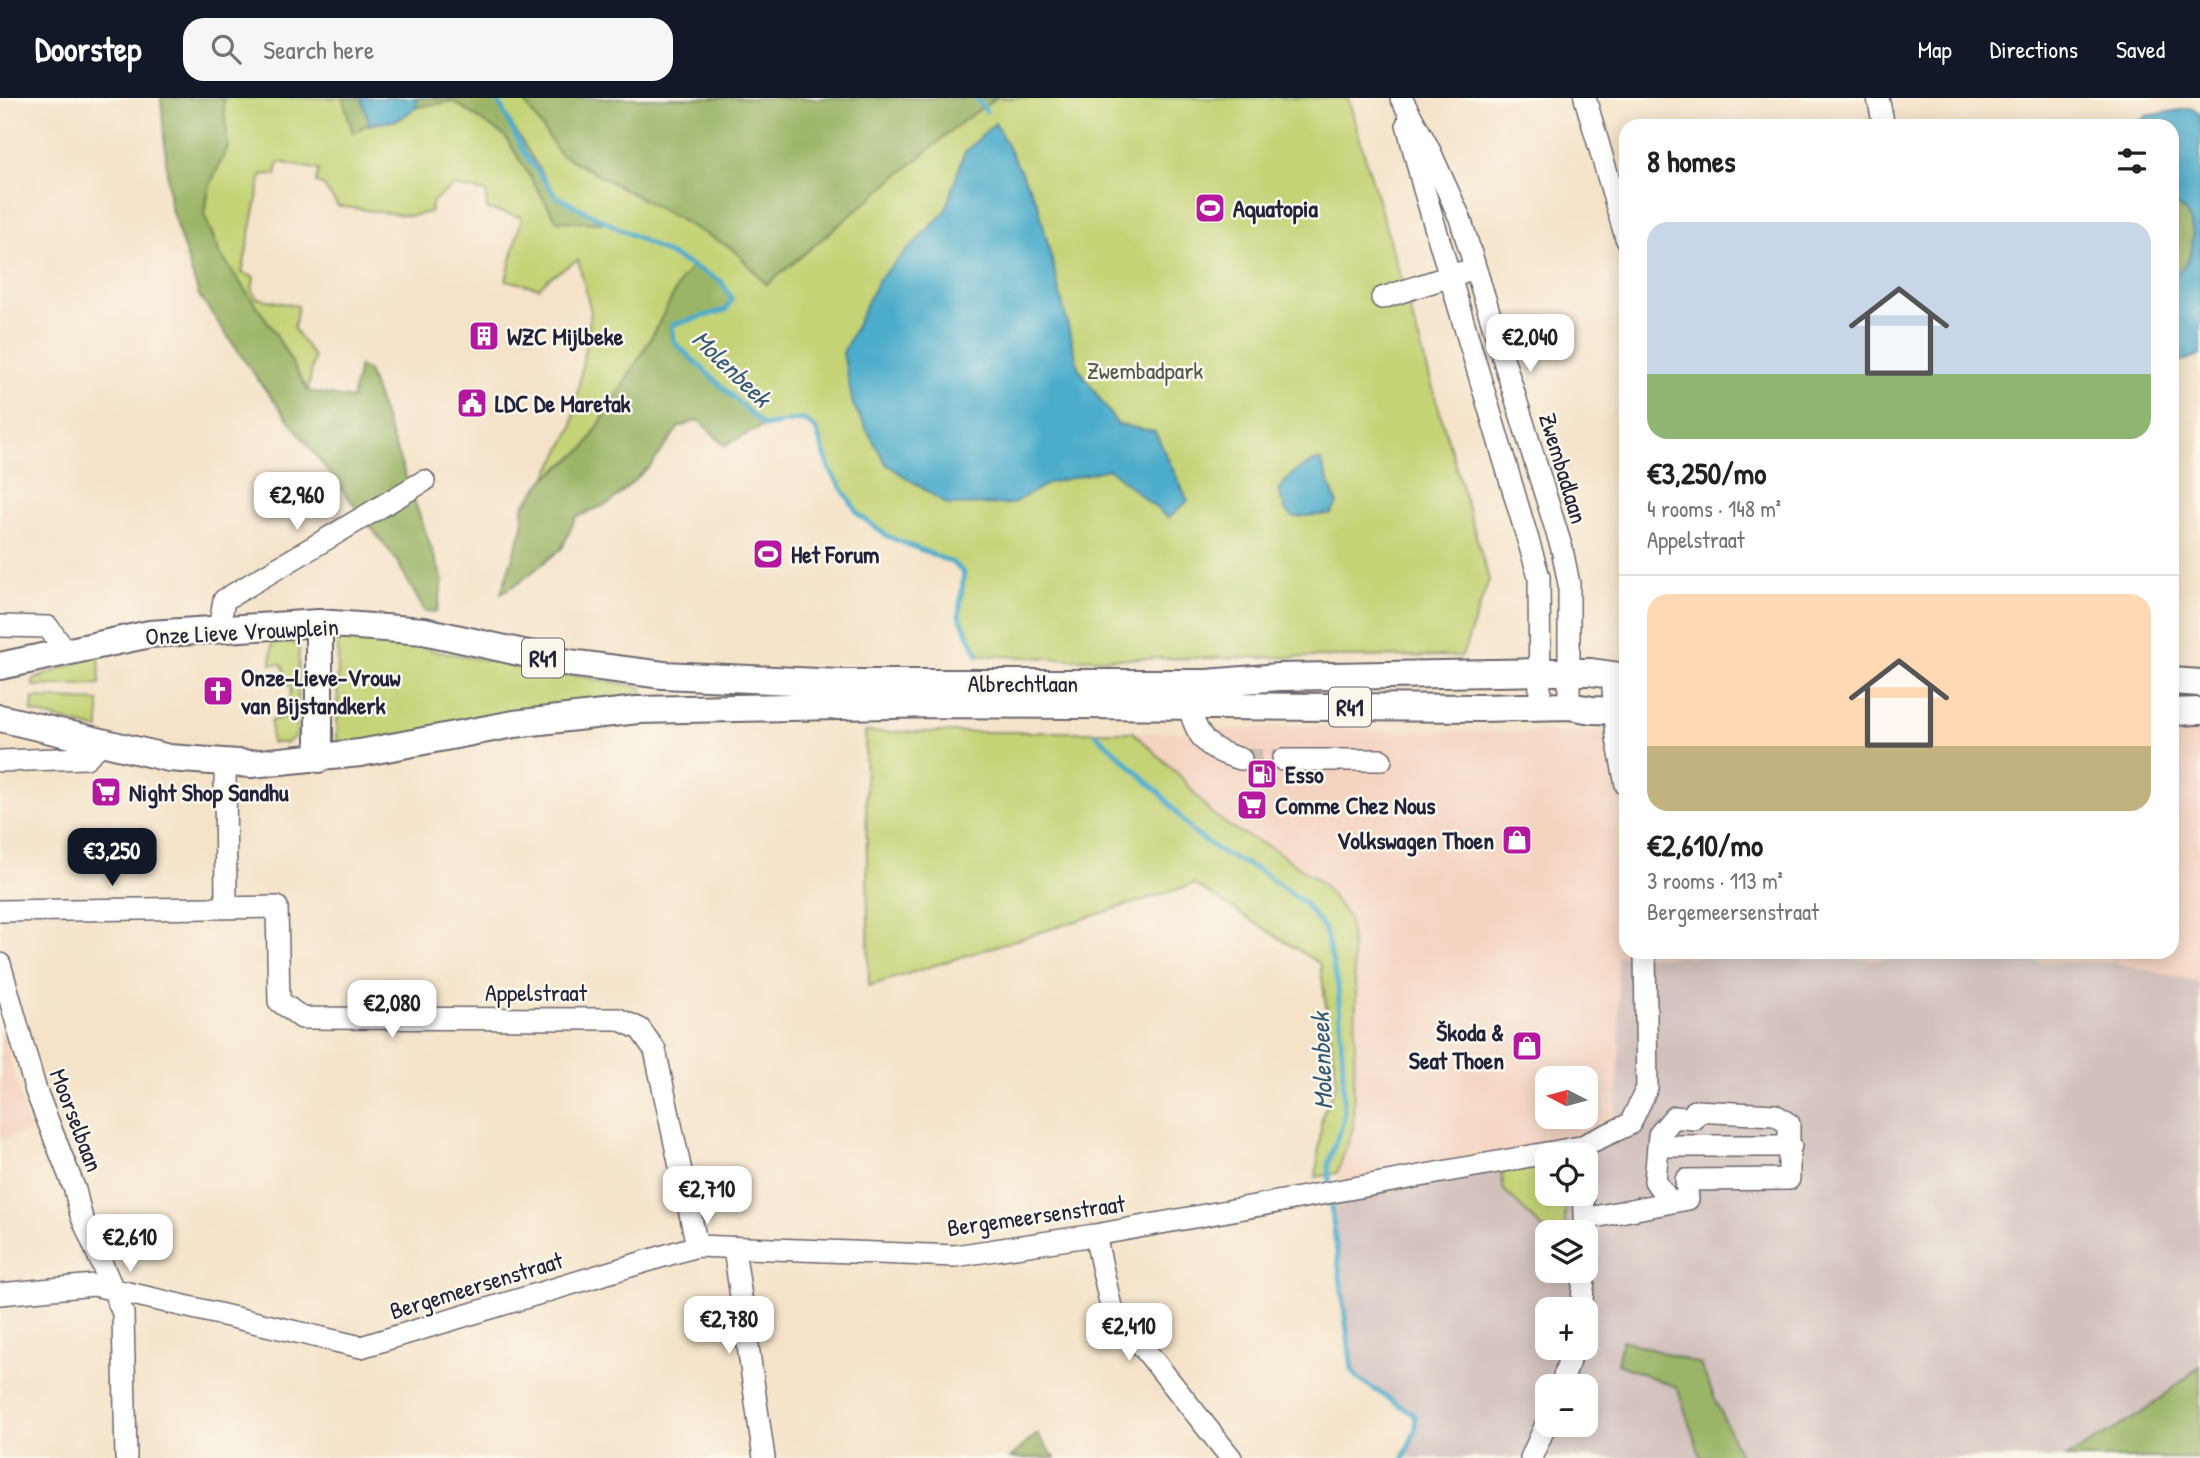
<!DOCTYPE html>
<html lang="en">
<head>
<meta charset="utf-8">
<style>
  :root { --surface:#fff; --page:#f6f6f6; --text:#202124; --muted:#757577; --line:#e0e0e0; --accent:#111827 }
  body { margin:0; font-family:"Patrick Hand",sans-serif; background:var(--page); color:var(--text); height:100vh; display:flex; flex-direction:column; font-size:26px; white-space:nowrap }
  * { box-sizing:border-box; margin:0 }
  p { font-size:23px; color:var(--muted) }
  .icon { flex:none; width:38px; height:38px; fill:none; stroke:currentColor; stroke-width:2; stroke-linecap:round; stroke-linejoin:round }
  .map { position:relative; flex:1; overflow:hidden }
  .side { position:absolute; left:1619px; top:21px; width:560px; height:840px; display:flex; flex-direction:column; background:var(--surface); border-radius:21px; box-shadow:0 4px 18px #0003 }
  .side>* { flex:none }
  .needle { width:46px; rotate:276deg }
  .fabs { position:absolute; left:1535px; top:968px; display:grid; gap:14px }
  .fabs a { display:grid; place-items:center; width:63px; height:63px; border-radius:14px; background:var(--surface); box-shadow:0 4px 18px #0003; font-size:35px }
  .price { position:absolute; translate:-50% -60px; padding:0 16px; border-radius:14px; background:#fff; color:#222; font-size:23px; line-height:46px; filter:drop-shadow(0 2px 4px #0008) }
  .price::after { content:''; position:absolute; left:50%; top:42px; width:21px; height:16px; margin-left:-10px; background:inherit; clip-path:polygon(0 0,100% 0,50% 100%) }
  .price.selected { background:var(--accent); color:#fff }
  ul { padding:0; list-style:none }
  li { display:grid; align-content:center; gap:14px; height:371px; padding:0 28px }
  li+li { border-top:2px solid var(--line) }
  li span { display:grid; place-items:center; height:217px; border-radius:21px; color:#555 }
  li>.icon { margin-inline-start:auto }
  span .icon { width:126px; height:126px; fill:#fffc; stroke-width:1 }
  li b { font-size:30px }
  h2 { display:flex; justify-content:space-between; align-items:center; height:84px; padding:0 28px; font-size:30px }
  header { display:flex; align-items:center; gap:42px; box-sizing:border-box; height:98px; padding:0 35px; background:var(--accent); color:#fff }
  header strong { font-size:33px }
  nav { display:flex; gap:38px; margin-inline-start:auto; font-size:24px }
  .search { width:490px; height:63px; background:var(--page); display:flex; align-items:center; gap:18px; box-sizing:border-box; padding:0 24px; border-radius:21px; color:var(--muted); font-size:26px }
  .map>svg:first-child { display:block }
  .built { fill:#f5d3c1; fill-rule:evenodd }
  .industrial { fill:#d1c0bc; fill-rule:evenodd }
  .green { fill:#c4d376; stroke:#737a58; stroke-width:2 }
  .forest { fill:#9bb567; stroke:#5e6c51; stroke-width:2 }
  .water { fill:#4caccb; stroke:#376783; stroke-width:2 }
  .lines { fill:none; stroke-linecap:round; stroke-linejoin:round }
  .stream { stroke:#4caccb; stroke-width:5 }
  .minor-tunnel { stroke:#cbbcad; stroke-width:21; stroke-dasharray:21 10; stroke-linecap:butt }
  .minor-casing { stroke:#6c666d; stroke-width:24 }
  .major-casing { stroke:#6c666d; stroke-width:30 }
  .minor { stroke:#fff; stroke-width:21 }
  .major { stroke:#fff; stroke-width:26 }
  .labels { text-anchor:middle; dominant-baseline:central; stroke-width:5; stroke-linejoin:round; paint-order:stroke }
  .shield { fill:#fbf7ec; stroke:#636270; stroke-width:2 }
  .shield-label { font-size:23px; font-weight:bold; fill:#22223b }
  .poi-label { font-size:24px; font-weight:bold; fill:#22223b; stroke:#fbf7ec; text-anchor:start }
  .park-label { font-size:24px; fill:#53574d; stroke:#fbf7ec }
  .street-label { font-size:24px; fill:#22223b; stroke:#fbf7ec }
  .water-label { font-size:26px; font-style:italic; fill:#335975; stroke:#fbf7ec }
</style>
</head>
<body>
<header>
<strong>Doorstep</strong>
<div class="search"><svg class="icon" aria-label="search" viewBox="0 0 24 24"><circle cx="10" cy="10" r="6"/><path d="M15 15l6 6"/></svg>Search here</div>
<nav><a>Map</a><a>Directions</a><a>Saved</a></nav>
</header>
<div class="map">
<svg width="2200" height="1360" viewBox="0 0 2200 1360">
  <rect width="100%" height="100%" fill="#fbf7ec"/>
  <filter id="ink" filterUnits="userSpaceOnUse"><feTurbulence type="fractalNoise" baseFrequency=".0143" numOctaves="2"/><feDisplacementMap in="SourceGraphic" scale="14" xChannelSelector="R" yChannelSelector="G"/><feConvolveMatrix kernelMatrix="1 2 1 2 8 2 1 2 1" color-interpolation-filters="sRGB"/></filter>
  <filter id="wash" filterUnits="userSpaceOnUse"><feTurbulence type="fractalNoise" baseFrequency=".00686" numOctaves="4" result="noise"/><feDisplacementMap in="SourceGraphic" scale="28" xChannelSelector="R" yChannelSelector="G"/><feGaussianBlur stdDeviation="1.57" result="paint"/><feColorMatrix in="noise" values="0 0 0 0 0 0 0 0 0 0 0 0 0 0 0 0 0 1.4 0 .05"/><feComposite in="paint" operator="in"/></filter>
  <g filter="url(#wash)">
    <rect width="100%" height="100%" fill="#f5e3c9"/>
    <!-- built -->
    <path class="built" d="M2200,627V884L2116,865L1617,858L1620,948L1614,1034L1344,1090L1337,1075L1353,1030L1356,896L1272,750L1235,732L1211,715L1180,678L1133,635L1316,628L1388,633L1581,635L1626,631V854H2172V628ZM1547,980H1586V1018H1547Z
      M0,922L29,1033L0,1041Z"/>
    <!-- industrial -->
    <path class="industrial" d="M1617,858L2116,865L2200,884V1268L2147,1312L2066,1360H1741L1700,1266L1623,1242L1617,1266L1677,1289L1701,1360H1404L1416,1330L1415,1317L1358,1281L1352,1272L1331,1112L1344,1090L1614,1034L1620,948ZM1547,1057H1586V1096H1547ZM1547,1134H1586V1172H1547ZM1547,1211H1586V1250H1547ZM1547,1288H1586V1326H1547Z"/>
    <!-- green -->
    <path class="green" d="M223,0H343L353,35L366,27L398,22L417,9L453,3L505,38L557,122L601,124L556,98L524,55L497,0H1348L1489,482L1462,558L1072,561L978,557L959,517L964,475L953,465L887,438L859,417L830,372L815,331L802,321L764,328L674,244L672,227L726,212L721,183L650,242L585,350L546,380L572,330L591,214L578,162L549,180L539,190L506,182L522,119L487,111L486,94L454,88L433,103L430,114L410,118L338,108L323,87L316,85L319,72L279,64L276,77L262,76L242,175L254,179L252,193L257,200L298,208L294,231L314,259L308,293L272,230L220,156L204,117L210,87L228,48Z
      M355,527L394,536L434,553L641,589L643,596L573,604L337,650L338,540Z
      M272,545H293L299,548L297,637L287,645H271V623L285,618C286,607 291,600 291,589L282,582L285,572L281,566H271Z
      M99,555L100,586L33,588V582Z
      M33,600L99,603V632L32,614Z
      M865,634H1133L1180,678L1211,715L1235,732L1272,750L1323,786L1349,821L1356,896L1353,1030L1337,1075L1316,1079L1322,1018L1337,984L1320,866L1194,786L869,888Z
      M1547,1065V1096H1565V1134L1547,1135L1504,1092L1501,1074Z"/>
    <!-- forest -->
    <path class="forest" d="M161,0H223L228,48L210,87L204,116L220,156L272,230L308,293L352,301L359,268L368,273L443,483L437,513L425,514L397,463L258,282L199,197L170,108Z
      M343,0H495L556,98L603,125L557,123L505,38L453,3L417,9L398,22L366,27L353,35Z
      M522,0H996L962,24L767,187L733,151L560,56Z
      M2172,104C2200,114 2200,165 2172,178Z
      M693,167L721,183L732,201L726,212L673,227L674,244L764,328L724,347L699,322L679,329L652,366L610,405L576,419L562,450L520,484L501,495L523,428V408L546,380L585,350L650,242L681,182Z
      M1622,1242L1700,1266L1741,1360H1701L1677,1289L1617,1266Z
      M2200,1268V1360H2066L2147,1312Z
      M1037,1336L1055,1360H1010Z"/>
    <!-- water -->
    <path class="water" d="M361,0H417V9L398,22L370,26Z
      M2191,10L2200,16V257L2172,266V178C2200,165 2200,114 2172,104V28H2136L2146,18Z
      M995,25L1038,106L1078,269L1117,326L1155,334L1188,403L1168,420L1109,371L1049,385L1012,406L948,407L886,366L853,307L843,255L878,182L945,114L964,55Z
      M1314,363H1321L1337,406L1331,416L1294,419L1286,413L1278,392L1294,374Z"/>
    <g class="lines">
      <!-- stream -->
      <path class="stream" d="M497,0L524,55L556,98L721,183L732,201L726,212L672,227L674,244L764,328L803,321L816,331L830,372L859,417L887,438L953,465L964,475L959,517L978,557
        M976,0L986,13
        M1096,636L1161,696L1193,734L1222,755L1259,772L1304,805L1325,832L1338,888L1343,971L1344,1021L1328,1066L1330,1090
        M1330,1100L1352,1272L1358,1281L1415,1317L1416,1330L1404,1360"/>
    </g>
  </g>
  <g filter="url(#ink)">
    <g class="lines">
      <!-- minor-tunnel -->
      <path class="minor-tunnel" d="M1241,661L1283,662"/>
      <!-- minor casing -->
      <g class="minor-casing">
        <path id="minor" d="M1401,0L1428,49L1460,120L1562,451L1569,486V608
          M1585,0L1626,140
          M1878,0L1884,28
          M1407,26L1423,88L1539,479L1540,607
          M1382,200L1463,174
          M0,528L48,529L59,544L61,554
          M219,531L224,502L424,383
          M1612,579L1617,640L1626,687
          M1189,607C1196,640 1209,653 1241,661
          M1283,662H1381
          M0,663L86,660L102,645
          M225,665L226,809
          M0,813L277,809L279,903L302,920L618,921L640,931L655,952L697,1148
          M0,866L36,993L75,1092L81,1117L123,1215L126,1360
          M1658,1048H1791
          M1583,1096L1585,1134
          M1584,1121L1688,1101L1686,1082L1789,1081V1026L1775,1017L1695,1013L1694,1021L1674,1019L1659,1037L1655,1083L1670,1104
          M1095,1137L1111,1209L1231,1360
          M734,1150L764,1360
          M0,1196L94,1187L361,1249L697,1148L955,1158L1095,1137L1580,1049L1630,1026L1647,990L1645,854
          M1581,1211L1585,1172
          M1561,1288L1573,1250
          M1531,1360L1547,1324"/>
      </g>
      <!-- major casing -->
      <g class="major-casing">
        <path id="major" d="M319,525V661
          M0,568L150,536L319,525L424,533L569,565L663,577L840,585H1207L1279,579L1541,574H1590L1626,579
          M2172,583L2200,585
          M2172,614L2200,613
          M0,620L169,660L251,666L360,655L514,626L638,612L938,606L1481,610L1569,608L1592,612L1626,613"/>
      </g>
      <!-- minor -->
      <use href="#minor" class="minor"/>
      <!-- major -->
      <use href="#major" class="major"/>
    </g>
  </g>
  <!-- icons -->
  <defs>
    <g id="stadium-square" transform="scale(1.575)"><rect x="-9" y="-9" width="18" height="18" rx="4" fill="#b5179e" stroke="#fbf7ec"/><path d="M0-5a6.5 5 0 1 0 0 10a6.5 5 0 1 0 0-10ZM-3.5-1.8h7v3.6h-7Z" fill="#fff"/></g>
    <g id="building-square" transform="scale(1.575)"><rect x="-9" y="-9" width="18" height="18" rx="4" fill="#b5179e" stroke="#fbf7ec"/><path d="M-4-6H4V6H1V3H-1V6H-4ZM-2.5-4.3h1.7v1.8h-1.7ZM.8-4.3h1.7v1.8H.8ZM-2.5-1h1.7V.8h-1.7ZM.8-1h1.7V.8H.8Z" fill="#fff"/></g>
    <g id="civic-square" transform="scale(1.575)"><rect x="-9" y="-9" width="18" height="18" rx="4" fill="#b5179e" stroke="#fbf7ec"/><path d="M-.6-6.5H3V-4.5H.6V-3L4-1V1h2V6H-6V1h2V-1L-.6-3ZM-1.2 2.5V6h2.4V2.5Z" fill="#fff"/></g>
    <g id="church-square" transform="scale(1.575)"><rect x="-9" y="-9" width="18" height="18" rx="4" fill="#b5179e" stroke="#fbf7ec"/><path d="M-1.2-6h2.4v3.5h3.3v2.4h-3.3V6h-2.4V-.1h-3.3v-2.4h3.3Z" fill="#fff"/></g>
    <g id="fuel-square" transform="scale(1.575)"><rect x="-9" y="-9" width="18" height="18" rx="4" fill="#b5179e" stroke="#fbf7ec"/><path d="M-5.5-6h7V0h2V4h1.3V-2.5L3-4.5l.8-.8L6-3V5H2.5V1h-1V6h-7ZM-4.2-4.7v3.2H.2V-4.7Z" fill="#fff"/></g>
    <g id="supermarket-square" transform="scale(1.575)"><rect x="-9" y="-9" width="18" height="18" rx="4" fill="#b5179e" stroke="#fbf7ec"/><path d="M-6-5.5h2.5l.6 2H6L4.5 2H-2.5L-4.4-4H-6ZM-1.5 3.2a1.3 1.3 0 1 0 .1 0ZM3 3.2a1.3 1.3 0 1 0 .1 0Z" fill="#fff"/></g>
    <g id="shop-square" transform="scale(1.575)"><rect x="-9" y="-9" width="18" height="18" rx="4" fill="#b5179e" stroke="#fbf7ec"/><path d="M-5-2.5h2.3a2.7 3.5 0 0 1 5.4 0H5L5.5 6h-11ZM-1.5-2.5h3a1.5 2.3 0 0 0-3 0Z" fill="#fff"/></g>
  </defs>
  <g fill-rule="evenodd">
    <use href="#stadium-square" x="1210" y="110"/>
    <use href="#building-square" x="484" y="238"/>
    <use href="#civic-square" x="472" y="305"/>
    <use href="#stadium-square" x="768" y="456"/>
    <use href="#church-square" x="218" y="593"/>
    <use href="#fuel-square" x="1262" y="676"/>
    <use href="#supermarket-square" x="106" y="694"/>
    <use href="#supermarket-square" x="1252" y="707"/>
    <use href="#shop-square" x="1517" y="742"/>
    <use href="#shop-square" x="1527" y="948"/>
  </g>
  <g class="labels">
    <!-- shield labels -->
    <g class="shield">
      <rect x="522" y="540.5" width="42" height="39" rx="5"/>
      <rect x="1329" y="589.5" width="42" height="39" rx="5"/>
    </g>
    <g class="shield-label">
      <text x="543" y="560">R41</text>
      <text x="1350" y="609">R41</text>
    </g>
    <!-- poi labels -->
    <g class="poi-label">
      <text x="1233" y="110">Aquatopia</text>
      <text x="507" y="238">WZC Mijlbeke</text>
      <text x="495" y="305">LDC De Maretak</text>
      <text x="791" y="456">Het Forum</text>
      <text x="241" y="579">Onze-Lieve-Vrouw<tspan x="241" dy="28">van Bijstandkerk</tspan></text>
      <text x="1285" y="676">Esso</text>
      <text x="129" y="694">Night Shop Sandhu</text>
      <text x="1275" y="707">Comme Chez Nous</text>
      <text x="1494" y="742" text-anchor="end">Volkswagen Thoen</text>
      <text x="1504" y="934" text-anchor="end">Škoda &amp;<tspan x="1504" dy="28">Seat Thoen</tspan></text>
    </g>
    <!-- park labels -->
    <g class="park-label">
      <text x="1145" y="272">Zwembadpark</text>
    </g>
    <!-- street labels -->
    <g class="street-label">
      <text transform="translate(1564 370) rotate(73)">Zwembadlaan</text>
      <text transform="translate(242 533) rotate(-3)">Onze Lieve Vrouwplein</text>
      <text x="1023" y="585">Albrechtlaan</text>
      <text x="536" y="894">Appelstraat</text>
      <text transform="translate(77 1022) rotate(69)">Moorselbaan</text>
      <text transform="translate(1036 1117) rotate(-8)">Bergemeersenstraat</text>
      <text transform="translate(476 1187) rotate(-17)">Bergemeersenstraat</text>
    </g>
    <!-- water labels -->
    <g class="water-label">
      <text transform="translate(732 270) rotate(44)">Molenbeek</text>
      <text transform="translate(1321 963) rotate(-92)">Molenbeek</text>
    </g>
  </g>
</svg>
<div class="fabs">
<a><svg class="needle" viewBox="-14 -14 28 28"><path d="M0-13l5 13h-10z" fill="#e53935"/><path d="M0 13l5-13h-10z" fill="#757577"/></svg></a>
<a><svg class="icon" aria-label="locate" viewBox="0 0 24 24"><circle cx="12" cy="12" r="6"/><path d="M12 2v4M12 18v4M2 12h4M18 12h4"/></svg></a>
<a><svg class="icon" aria-label="layers" viewBox="0 0 24 24"><path d="M12 4l9 5-9 5-9-5zM3 14l9 5 9-5"/></svg></a>
<a>+</a>
<a>−</a>
</div>
<b class="price" style="left:1530px;top:276px">€2,040</b>
<b class="price" style="left:297px;top:434px">€2,960</b>
<b class="price selected" style="left:112px;top:790px">€3,250</b>
<b class="price" style="left:392px;top:942px">€2,080</b>
<b class="price" style="left:707px;top:1128px">€2,710</b>
<b class="price" style="left:130px;top:1176px">€2,610</b>
<b class="price" style="left:729px;top:1258px">€2,780</b>
<b class="price" style="left:1129px;top:1265px">€2,410</b>
<section class="side">
<h2>8 homes<svg class="icon" aria-label="filters" viewBox="0 0 24 24"><path d="M4 7h16M4 17h16"/><circle cx="9" cy="7" r="2"/><circle cx="15" cy="17" r="2"/></svg></h2>
<ul>
<li><span style="background:linear-gradient(#c9d6e8 70%,#8fb573 0)"><svg class="icon" aria-label="home" viewBox="0 0 24 24"><path d="M3 11l9-7 9 7M6 9v11h12V9"/></svg></span><div><b>€3,250/mo</b><p>4 rooms · 148 m²</p><p>Appelstraat</p></div></li>
<li><span style="background:linear-gradient(#ffd9b3 70%,#c2b280 0)"><svg class="icon" aria-label="home" viewBox="0 0 24 24"><path d="M3 11l9-7 9 7M6 9v11h12V9"/></svg></span><div><b>€2,610/mo</b><p>3 rooms · 113 m²</p><p>Bergemeersenstraat</p></div></li>
</ul>
</section>
</div>
</body>
</html>
